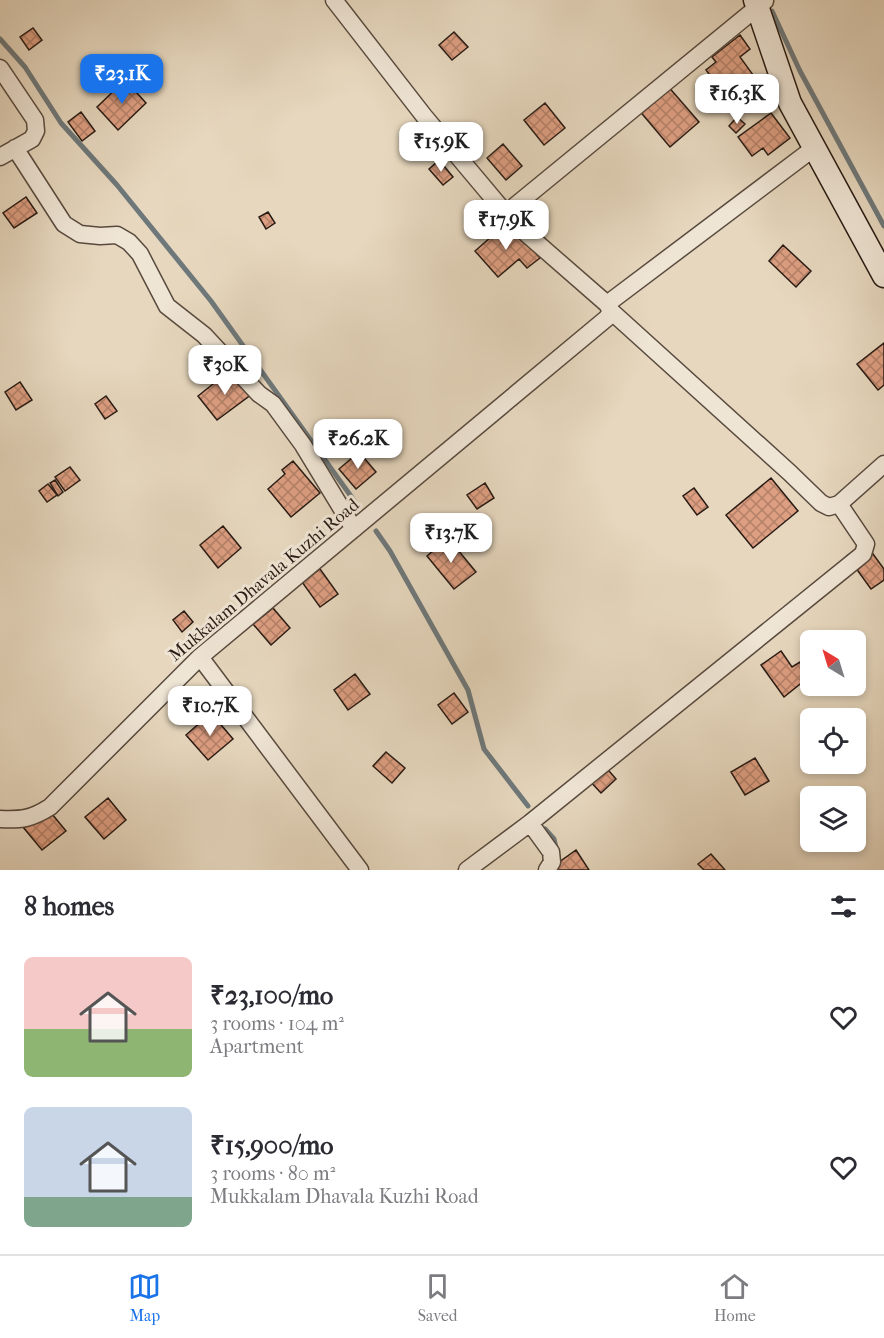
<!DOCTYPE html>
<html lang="en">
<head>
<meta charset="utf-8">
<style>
  :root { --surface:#fff; --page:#f7f7f7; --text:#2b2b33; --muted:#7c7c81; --line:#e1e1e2; --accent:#1a73e8 }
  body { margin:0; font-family:"IM FELL French Canon",serif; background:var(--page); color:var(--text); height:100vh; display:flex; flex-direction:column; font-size:22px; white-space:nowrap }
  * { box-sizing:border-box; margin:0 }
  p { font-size:20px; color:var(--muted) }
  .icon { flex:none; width:33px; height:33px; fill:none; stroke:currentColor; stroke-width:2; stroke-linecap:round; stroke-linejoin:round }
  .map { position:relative; height:870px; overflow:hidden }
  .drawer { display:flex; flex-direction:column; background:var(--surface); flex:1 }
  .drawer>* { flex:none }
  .needle { width:39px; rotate:322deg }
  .fabs { position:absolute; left:800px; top:630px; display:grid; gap:12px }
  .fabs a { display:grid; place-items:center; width:66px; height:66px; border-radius:9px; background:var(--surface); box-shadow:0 3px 9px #0003; font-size:30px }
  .price { position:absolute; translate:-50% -51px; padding:0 14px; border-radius:12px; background:#fff; color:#222; font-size:20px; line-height:39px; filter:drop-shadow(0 2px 3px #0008) }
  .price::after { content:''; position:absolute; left:50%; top:36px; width:18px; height:14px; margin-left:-9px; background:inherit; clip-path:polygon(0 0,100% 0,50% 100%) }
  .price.current { background:var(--accent); color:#fff }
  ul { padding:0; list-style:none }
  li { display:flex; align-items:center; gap:18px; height:150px; padding:0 24px }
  li span { display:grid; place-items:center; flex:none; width:168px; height:120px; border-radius:9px; color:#555 }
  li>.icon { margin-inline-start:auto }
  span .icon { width:72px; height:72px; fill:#fffc; stroke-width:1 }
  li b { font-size:26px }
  h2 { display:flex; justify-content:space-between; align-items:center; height:72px; padding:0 24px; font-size:26px }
  .menu { display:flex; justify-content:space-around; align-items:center; height:84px; border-top:2px solid var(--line); background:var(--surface); font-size:16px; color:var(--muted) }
  .menu a { display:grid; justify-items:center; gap:3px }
  .menu .current { color:var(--accent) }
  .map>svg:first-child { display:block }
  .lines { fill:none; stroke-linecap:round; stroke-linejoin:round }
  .stream { stroke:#6e787a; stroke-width:5 }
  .building { fill:url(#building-cross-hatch); stroke:#281b14; stroke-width:1.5 }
  .minor-casing { stroke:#584a3e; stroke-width:19 }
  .secondary-casing { stroke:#281b14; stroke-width:25 }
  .minor { stroke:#efe5d5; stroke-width:16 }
  .secondary { stroke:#efe5d5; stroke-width:22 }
  .labels { text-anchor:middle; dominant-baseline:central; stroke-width:6; stroke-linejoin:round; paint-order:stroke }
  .street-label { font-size:18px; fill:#281b14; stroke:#efe5d5 }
</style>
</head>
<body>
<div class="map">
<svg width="884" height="870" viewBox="0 0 884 870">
  <defs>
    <pattern id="building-cross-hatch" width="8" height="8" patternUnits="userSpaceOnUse" patternTransform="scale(1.5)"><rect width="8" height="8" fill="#dd9e81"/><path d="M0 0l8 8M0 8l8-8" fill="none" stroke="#b38068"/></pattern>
  </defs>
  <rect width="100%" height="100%" fill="#e6d7be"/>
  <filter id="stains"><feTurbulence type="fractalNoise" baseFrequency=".00333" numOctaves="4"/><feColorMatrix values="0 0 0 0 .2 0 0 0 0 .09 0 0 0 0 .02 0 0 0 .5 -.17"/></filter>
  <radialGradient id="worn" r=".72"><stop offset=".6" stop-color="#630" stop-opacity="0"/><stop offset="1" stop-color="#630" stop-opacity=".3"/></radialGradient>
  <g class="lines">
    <!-- stream -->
    <path class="stream" d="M772,11L800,71L884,226
      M0,39L25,67L61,123L117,185L211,301L358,506
      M376,531L390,551L468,690L484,749L528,806
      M545,829L554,839L556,848"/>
  </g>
  <!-- building -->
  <path class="building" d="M33,28L42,40L29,50L20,37Z
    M454,32L468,47L452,60L439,45Z
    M740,35L750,49L740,57L756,79L737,94L732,86L737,83L731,75L717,85L706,70L716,62L712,57Z
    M125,80L146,103L118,130L97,107Z
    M666,84L699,122L670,147L638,109Z
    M545,103L565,128L544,145L524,120Z
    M81,112L95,131L82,141L68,122Z
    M771,113L790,138L768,155L763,148L752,156L738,137Z
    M737,117L745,124L736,133L729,126Z
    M503,144L522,166L506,180L487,158Z
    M439,160L453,177L443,185L429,169Z
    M26,197L37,213L14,228L3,213Z
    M268,212L275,223L266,229L259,217Z
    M508,222L540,258L527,268L519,259L498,277L475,251Z
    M783,245L811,271L796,287L769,261Z
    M884,343V385L878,390L857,364Z
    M236,372L252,394L217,420L198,396L218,380L221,384Z
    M20,382L32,400L16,410L5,392Z
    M106,396L117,411L105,419L95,404Z
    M359,452L376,472L356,489L339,469Z
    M293,461L320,493L291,517L268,489L285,474L282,470Z
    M70,467L80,480L65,491L55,477Z
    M771,478L798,511L753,548L726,515Z
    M55,480L63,492L58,496L50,483Z
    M485,483L494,498L477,509L467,495Z
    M48,484L57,495L47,502L39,491Z
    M694,488L708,507L697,515L683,496Z
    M223,526L241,548L218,568L200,545Z
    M448,538L476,572L454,589L427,556Z
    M865,543L884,569V580L871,589L847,556Z
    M320,569L338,594L320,607L302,582Z
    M273,608L290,628L271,645L253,624Z
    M184,611L193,622L182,632L173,620Z
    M781,651L792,667L800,662L810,676L784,697L761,665Z
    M355,674L370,694L348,710L334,690Z
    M454,693L468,712L452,724L438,705Z
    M211,713L233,739L208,760L186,735Z
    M386,752L405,768L392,783L373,766Z
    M755,758L769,781L745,795L731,772Z
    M603,764L616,779L601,793L587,778Z
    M108,798L126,820L104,839L85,817Z
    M42,802L66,831L42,850L18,821Z
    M576,850L589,870H548Z
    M711,854L725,870H704L698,864Z"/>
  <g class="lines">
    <!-- minor casing -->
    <g class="minor-casing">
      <path id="minor" d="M334,0L424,116L513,222
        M0,68L35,120L36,131L32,139L0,157
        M15,148L64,224L80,234L100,236L117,235L129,242L140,254L167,306L204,335L259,394L273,404L303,445L354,529
        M607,304L814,148
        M611,311L790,473L821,503L829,507L839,504L884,464
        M200,657L360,870
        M0,819C22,820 31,819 50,807L200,657L607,318L611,311L607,304L513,222L510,214L516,205L765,1
        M530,823L551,852L552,862L547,870
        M467,870L530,823L863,554L866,544L839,504"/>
    </g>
    <!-- secondary casing -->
    <g class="secondary-casing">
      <path id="secondary" d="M755,0L790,103L884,276"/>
    </g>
    <!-- minor -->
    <use href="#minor" class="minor"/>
    <!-- secondary -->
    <use href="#secondary" class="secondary"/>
  </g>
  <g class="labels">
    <!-- street labels -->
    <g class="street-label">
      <text transform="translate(264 580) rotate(-40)">Mukkalam Dhavala Kuzhi Road</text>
    </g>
  </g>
  <rect width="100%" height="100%" filter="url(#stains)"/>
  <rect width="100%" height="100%" fill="url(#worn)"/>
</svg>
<div class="fabs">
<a><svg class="needle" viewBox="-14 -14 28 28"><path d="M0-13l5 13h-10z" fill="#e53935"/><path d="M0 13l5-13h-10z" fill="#7c7c81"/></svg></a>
<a><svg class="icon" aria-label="locate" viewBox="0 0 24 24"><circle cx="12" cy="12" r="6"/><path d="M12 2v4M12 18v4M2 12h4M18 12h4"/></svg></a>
<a><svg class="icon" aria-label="layers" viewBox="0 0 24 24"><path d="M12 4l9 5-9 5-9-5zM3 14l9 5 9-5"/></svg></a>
</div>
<b class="price current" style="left:122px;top:105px">₹23.1K</b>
<b class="price" style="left:737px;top:125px">₹16.3K</b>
<b class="price" style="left:441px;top:173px">₹15.9K</b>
<b class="price" style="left:506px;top:251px">₹17.9K</b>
<b class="price" style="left:225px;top:396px">₹30K</b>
<b class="price" style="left:358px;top:470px">₹26.2K</b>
<b class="price" style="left:451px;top:564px">₹13.7K</b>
<b class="price" style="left:210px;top:737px">₹10.7K</b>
</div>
<section class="drawer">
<h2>8 homes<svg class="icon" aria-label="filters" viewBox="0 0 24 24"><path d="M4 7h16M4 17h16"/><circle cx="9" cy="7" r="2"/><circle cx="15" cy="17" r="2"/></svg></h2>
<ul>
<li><span style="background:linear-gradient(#f6c9c9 60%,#8fb573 0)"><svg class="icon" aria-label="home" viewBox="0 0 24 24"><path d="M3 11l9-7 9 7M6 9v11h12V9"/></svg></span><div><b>₹23,100/mo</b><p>3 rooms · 104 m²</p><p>Apartment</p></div><svg class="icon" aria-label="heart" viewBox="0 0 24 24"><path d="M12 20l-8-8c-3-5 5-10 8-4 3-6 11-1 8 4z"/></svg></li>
<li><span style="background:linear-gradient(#c9d6e8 75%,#7fa58c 0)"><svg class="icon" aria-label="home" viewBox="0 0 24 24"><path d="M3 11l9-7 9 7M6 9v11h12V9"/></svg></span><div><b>₹15,900/mo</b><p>3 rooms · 80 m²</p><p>Mukkalam Dhavala Kuzhi Road</p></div><svg class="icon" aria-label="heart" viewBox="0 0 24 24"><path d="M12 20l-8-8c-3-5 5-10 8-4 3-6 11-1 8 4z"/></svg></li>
</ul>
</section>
<nav class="menu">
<a class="current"><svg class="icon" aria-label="map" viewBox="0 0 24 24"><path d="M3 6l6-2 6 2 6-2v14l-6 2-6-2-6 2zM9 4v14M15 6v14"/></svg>Map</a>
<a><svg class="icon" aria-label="saved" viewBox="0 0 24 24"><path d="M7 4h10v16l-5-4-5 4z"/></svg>Saved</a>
<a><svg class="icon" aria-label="home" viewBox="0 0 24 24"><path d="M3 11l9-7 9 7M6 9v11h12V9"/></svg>Home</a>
</nav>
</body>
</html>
